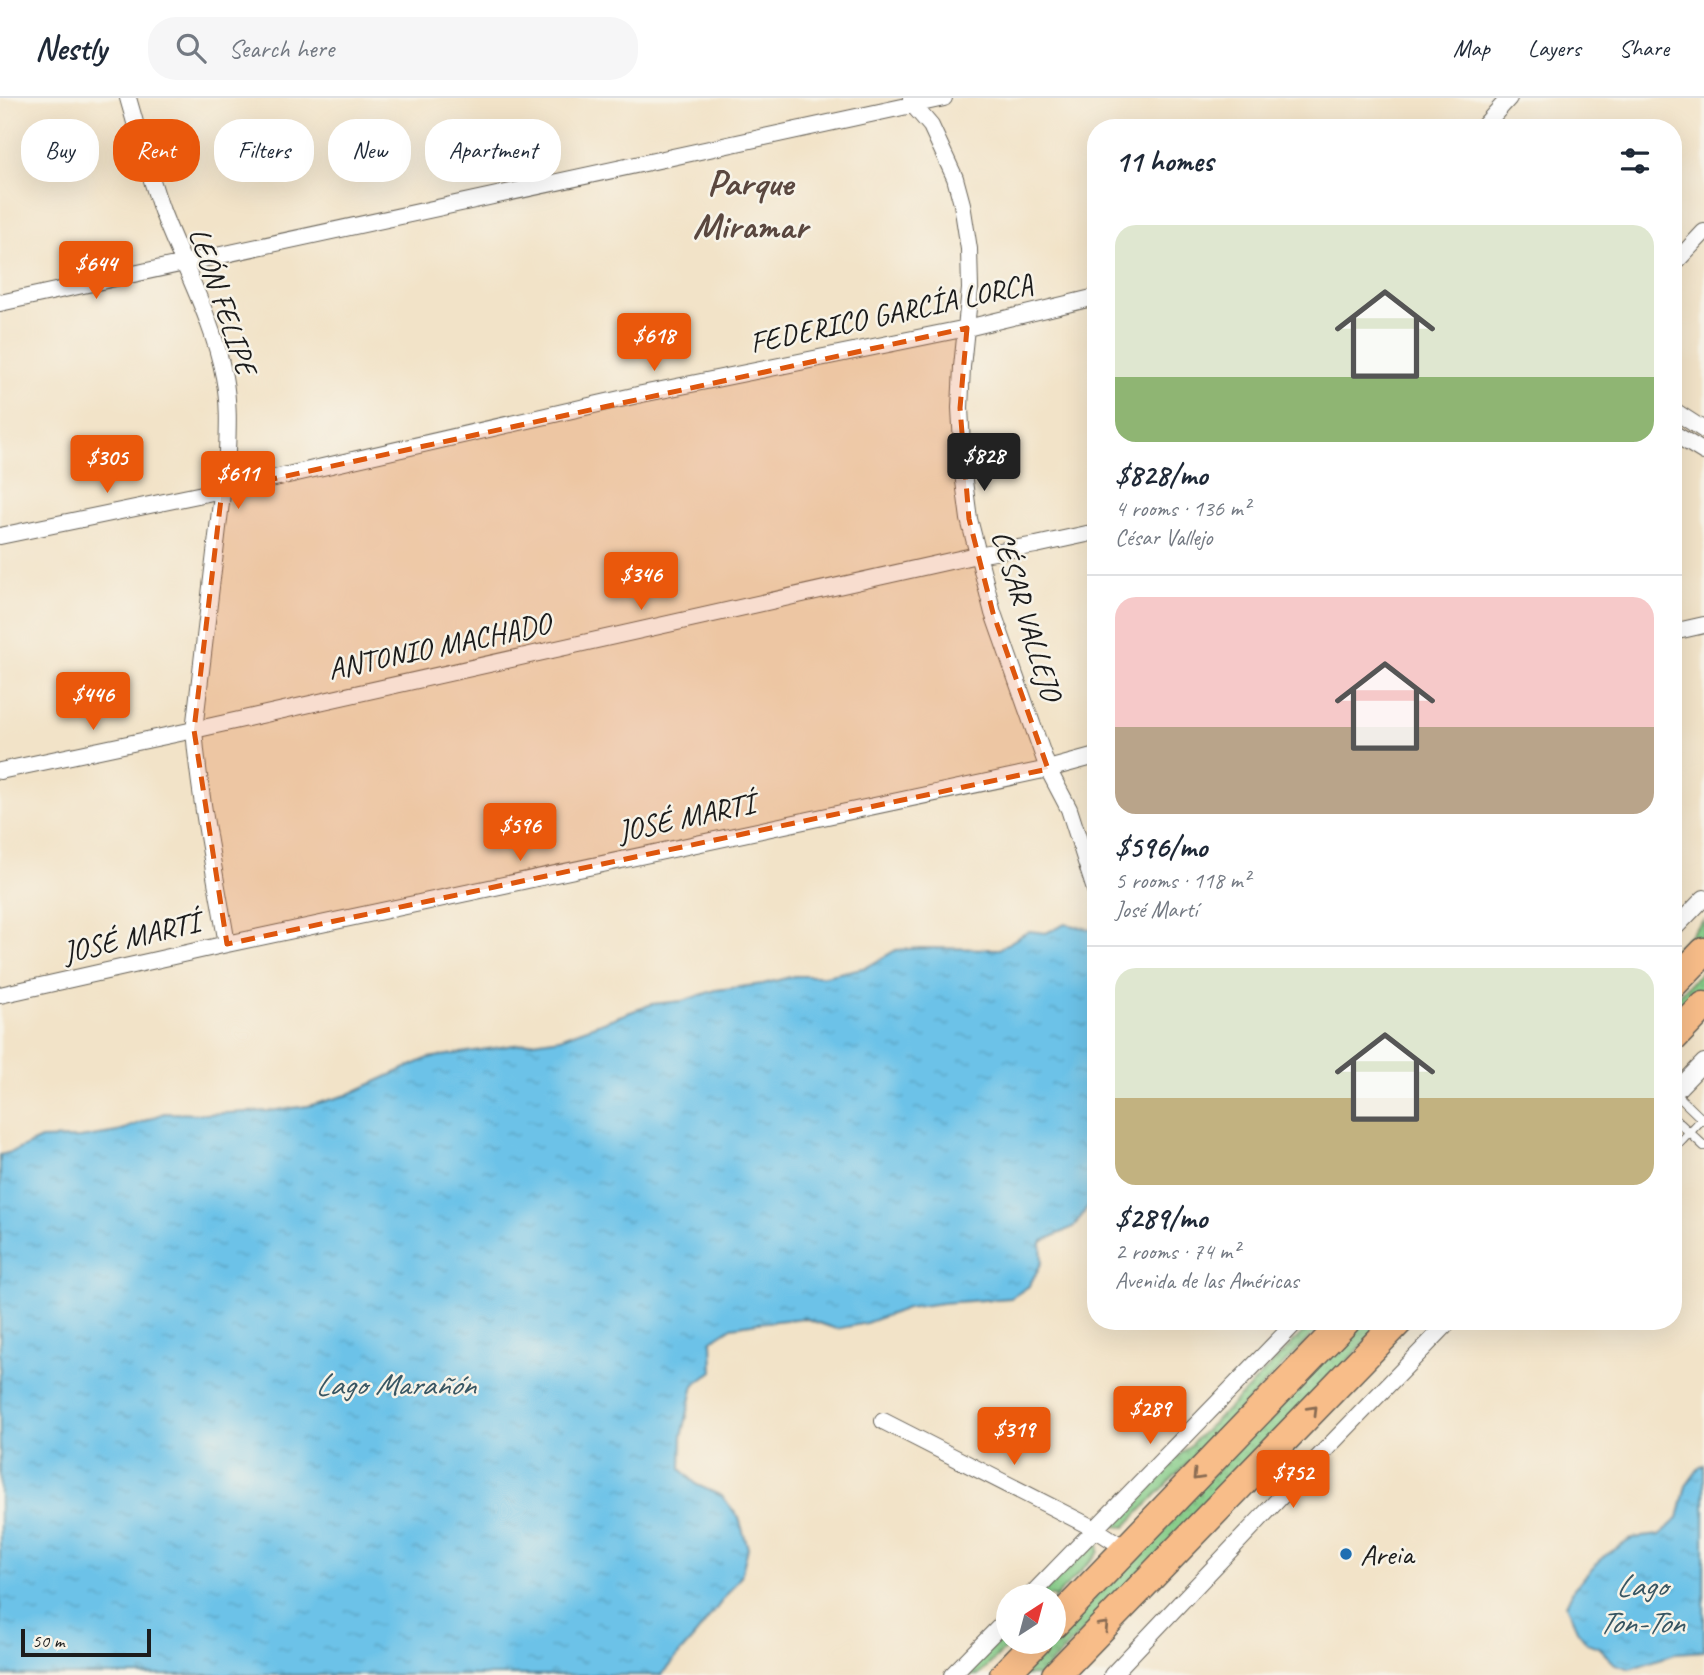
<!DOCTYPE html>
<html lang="en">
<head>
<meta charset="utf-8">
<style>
  :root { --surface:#fff; --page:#f6f6f7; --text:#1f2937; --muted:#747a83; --line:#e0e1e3; --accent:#ea580c }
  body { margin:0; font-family:Caveat,sans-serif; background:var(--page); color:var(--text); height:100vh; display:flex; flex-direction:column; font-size:26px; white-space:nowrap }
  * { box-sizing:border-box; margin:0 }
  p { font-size:23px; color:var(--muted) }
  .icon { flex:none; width:38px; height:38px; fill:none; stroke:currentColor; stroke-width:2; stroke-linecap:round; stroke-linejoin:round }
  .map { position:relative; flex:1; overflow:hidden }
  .details { position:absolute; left:1087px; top:21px; width:595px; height:1211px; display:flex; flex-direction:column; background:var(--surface); border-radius:28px; box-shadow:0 7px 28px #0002 }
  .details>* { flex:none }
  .banner { position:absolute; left:21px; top:21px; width:665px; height:63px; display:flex; gap:14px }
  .needle { width:46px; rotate:36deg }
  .buttons { position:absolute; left:996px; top:1486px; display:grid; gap:14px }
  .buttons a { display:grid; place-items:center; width:70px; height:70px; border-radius:50%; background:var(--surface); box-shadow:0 7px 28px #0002; font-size:35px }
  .scale { position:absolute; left:21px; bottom:18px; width:130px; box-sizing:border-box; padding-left:7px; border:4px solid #1c1c1c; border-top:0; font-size:19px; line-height:24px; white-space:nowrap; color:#1c1c1c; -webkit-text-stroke:5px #f7f3e8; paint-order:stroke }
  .price { position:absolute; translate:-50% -60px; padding:0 16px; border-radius:7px; background:var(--accent); color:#fff; font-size:23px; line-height:46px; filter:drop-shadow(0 2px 4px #0008) }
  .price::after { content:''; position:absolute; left:50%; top:42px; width:21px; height:16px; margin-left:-10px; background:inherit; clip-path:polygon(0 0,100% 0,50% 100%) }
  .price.selected { background:#222; color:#fff }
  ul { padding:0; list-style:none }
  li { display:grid; align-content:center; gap:14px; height:371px; padding:0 28px }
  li+li { border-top:2px solid var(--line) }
  li span { display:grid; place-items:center; height:217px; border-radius:21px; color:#555 }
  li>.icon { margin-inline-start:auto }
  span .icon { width:126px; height:126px; fill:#fffc; stroke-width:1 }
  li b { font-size:30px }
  h2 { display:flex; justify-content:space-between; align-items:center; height:84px; padding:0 28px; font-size:30px }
  .tag { padding:0 24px; border-radius:28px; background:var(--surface); box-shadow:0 7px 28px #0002; font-size:24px; line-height:63px }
  .tag.selected { background:var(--accent); color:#fff }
  header { display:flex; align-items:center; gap:42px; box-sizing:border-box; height:98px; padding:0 35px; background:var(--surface); border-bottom:2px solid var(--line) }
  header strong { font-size:33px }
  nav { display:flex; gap:38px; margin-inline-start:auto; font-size:24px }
  .search { width:490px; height:63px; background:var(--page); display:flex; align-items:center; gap:18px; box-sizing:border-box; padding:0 24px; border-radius:28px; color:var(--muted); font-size:26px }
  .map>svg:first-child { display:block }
  .grass { fill:url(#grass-dots); stroke:#507452; stroke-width:2 }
  .water { fill:url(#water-ripples); stroke:#446f82; stroke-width:2 }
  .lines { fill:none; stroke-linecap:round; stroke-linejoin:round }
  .service-casing { stroke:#676258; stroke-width:10 }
  .minor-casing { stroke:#676258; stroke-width:18 }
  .trunk-casing { stroke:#676258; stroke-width:31 }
  .service { stroke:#fff; stroke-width:8 }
  .minor { stroke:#fff; stroke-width:16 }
  .trunk { stroke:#f8bd89; stroke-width:28 }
  .oneway { stroke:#8a6c52 }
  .marked { fill:#de560d; fill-opacity:0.2; stroke:#de560d; stroke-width:5; stroke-dasharray:14 9; stroke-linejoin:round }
  .poi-dot { fill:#1f6fb2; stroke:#f7f3e8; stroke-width:2.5 }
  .labels { text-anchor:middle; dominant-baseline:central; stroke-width:5; stroke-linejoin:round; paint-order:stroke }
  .street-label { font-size:30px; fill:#1c1c1c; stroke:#f7f3e8 }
  .poi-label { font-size:30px; fill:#1c1c1c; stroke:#f7f3e8; text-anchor:start }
  .water-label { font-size:32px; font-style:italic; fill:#385663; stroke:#f7f3e8 }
  .district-label { font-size:37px; font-weight:bold; fill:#5a473f; stroke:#f7f3e8 }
</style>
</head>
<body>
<header>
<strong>Nestly</strong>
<div class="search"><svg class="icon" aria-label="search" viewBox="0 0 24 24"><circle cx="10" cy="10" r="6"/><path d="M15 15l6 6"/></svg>Search here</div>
<nav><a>Map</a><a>Layers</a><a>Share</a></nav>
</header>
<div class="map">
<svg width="1704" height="1577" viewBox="0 0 1704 1577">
  <defs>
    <pattern id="grass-dots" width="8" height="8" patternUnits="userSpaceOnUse" patternTransform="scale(1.75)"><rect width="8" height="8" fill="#84cc87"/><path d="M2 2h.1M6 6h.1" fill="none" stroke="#71af74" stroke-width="1.8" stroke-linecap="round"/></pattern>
    <pattern id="water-ripples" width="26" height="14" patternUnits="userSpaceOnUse" patternTransform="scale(1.75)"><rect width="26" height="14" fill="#6cc2e8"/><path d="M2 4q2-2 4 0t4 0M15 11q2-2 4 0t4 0" fill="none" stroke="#5da6c6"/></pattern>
  </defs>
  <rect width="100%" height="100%" fill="#f7f3e8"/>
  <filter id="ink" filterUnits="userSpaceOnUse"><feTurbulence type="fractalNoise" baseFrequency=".0143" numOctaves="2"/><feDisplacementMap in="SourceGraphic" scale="14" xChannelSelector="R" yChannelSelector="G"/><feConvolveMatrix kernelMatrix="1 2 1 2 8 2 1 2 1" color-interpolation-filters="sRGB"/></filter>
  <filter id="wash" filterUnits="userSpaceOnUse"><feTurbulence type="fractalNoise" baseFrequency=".00686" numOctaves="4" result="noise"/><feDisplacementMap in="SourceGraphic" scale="28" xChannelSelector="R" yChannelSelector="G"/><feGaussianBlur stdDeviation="1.57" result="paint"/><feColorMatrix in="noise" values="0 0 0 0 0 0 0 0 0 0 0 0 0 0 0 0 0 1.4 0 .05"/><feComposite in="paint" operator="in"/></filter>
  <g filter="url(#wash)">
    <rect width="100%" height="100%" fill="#f2e3c8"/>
    <!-- grass -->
    <path class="grass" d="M1704,822V835L1673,866V854Z
      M1704,871V896L1673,928V903Z
      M1314,1223H1326L1125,1429L1114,1428L1110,1424L1245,1294Z
      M1362,1223H1386L1040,1577H1017L1049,1544H1054V1539Z
      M1093,1441L1098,1443L1099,1454L1054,1501V1498H1038Z
      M1008,1530V1544H1012L979,1577H962Z"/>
    <!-- water -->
    <path class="water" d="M1065,826L1095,832V1102L1086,1111L1075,1128L1041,1144L1042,1164L1029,1188L1011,1200L942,1205L907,1210L866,1225L836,1231L804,1220L758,1225L732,1229L712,1242L713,1273L694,1287L682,1339L681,1371L697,1387L722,1398L739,1420L748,1450L741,1478L696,1537L661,1577H0V1057L15,1053L41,1041L80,1040L117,1034L164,1015L206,1016L269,1013L308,1008L347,997L428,960L560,940L652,906L682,903L716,892L763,886L794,878H825L867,869L896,852L921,850L999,851L1029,833L1046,835Z
      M1704,1367V1553L1677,1555L1630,1571L1615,1566L1598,1549L1587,1545L1577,1532L1566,1507L1574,1490L1603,1459L1633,1440L1660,1437L1678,1420L1686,1388L1699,1370Z"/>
  </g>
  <g filter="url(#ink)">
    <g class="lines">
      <!-- service casing -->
      <g class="service-casing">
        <path id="service" d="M1674,994L1704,1023
          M1673,1019L1704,1048
          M1673,1052L1704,1019"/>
      </g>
      <!-- minor casing -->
      <g class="minor-casing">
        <path id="minor" d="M128,0C139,38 149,76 162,113C183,168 213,221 224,279C229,304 228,329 227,354L194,632C200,704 215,775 227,846
          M911,1L913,7L931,28L955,80L962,106L969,151L970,191L962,269L960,310L964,383L969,421L993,515L1048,671L1069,711L1096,795
          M1482,30L1509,0
          M1673,167L1704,134
          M0,205L944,0
          M1673,312L1704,332
          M1673,335L1704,354
          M0,438L222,392L642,296L967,230L1096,199
          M1673,534L1704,527
          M0,673L194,632L977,457L1036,447L1096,434
          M1673,832L1704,800
          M0,897L227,846L1048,671L1096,658
          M1673,996L1704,964
          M883,1323L1095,1431L1126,1451
          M1030,1498L1297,1223
          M952,1577L1008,1520
          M1112,1577L1329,1348L1450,1223"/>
      </g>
      <!-- trunk casing -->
      <g class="trunk-casing">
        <path id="trunk" d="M1673,886L1704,854
          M1673,940L1704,908
          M1054,1526L1346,1223
          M1004,1577L1036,1544
          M1056,1577L1399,1223"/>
      </g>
      <!-- service -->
      <use href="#service" class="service"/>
      <!-- minor -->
      <use href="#minor" class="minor"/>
      <!-- trunk -->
      <use href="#trunk" class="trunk"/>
    </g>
    <!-- one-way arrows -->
    <defs><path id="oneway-chevron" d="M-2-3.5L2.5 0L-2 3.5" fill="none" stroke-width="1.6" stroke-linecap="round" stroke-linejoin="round" transform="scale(1.75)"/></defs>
    <g class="oneway">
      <use href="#oneway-chevron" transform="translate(1313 1312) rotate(-46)"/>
      <use href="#oneway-chevron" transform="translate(1197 1378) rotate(134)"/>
      <use href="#oneway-chevron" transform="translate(1104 1528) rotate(-46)"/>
    </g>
  </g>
  <!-- marked area -->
  <path class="marked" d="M967,230L960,310L969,421L993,515L1048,671L227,846L194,632L222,392Z"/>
  <!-- markers -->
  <circle class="poi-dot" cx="1346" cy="1456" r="7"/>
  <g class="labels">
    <!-- street labels -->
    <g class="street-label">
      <text transform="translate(223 203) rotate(71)">LEÓN FELIPE</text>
      <text transform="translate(891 215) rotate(-12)">FEDERICO GARCÍA LORCA</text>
      <text transform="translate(1027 517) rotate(73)">CÉSAR VALLEJO</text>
      <text transform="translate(439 548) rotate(-12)">ANTONIO MACHADO</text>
      <text transform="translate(686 719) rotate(-12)">JOSÉ MARTÍ</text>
      <text transform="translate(131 839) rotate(-13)">JOSÉ MARTÍ</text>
    </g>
    <!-- poi labels -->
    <g class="poi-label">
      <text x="1360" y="1456">Areia</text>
    </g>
    <!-- water labels -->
    <g class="water-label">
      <text x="395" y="1286">Lago Marañón</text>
      <text x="1641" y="1487">Lago<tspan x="1641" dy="37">Ton-Ton</tspan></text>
    </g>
    <!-- district labels -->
    <g class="district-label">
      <text x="750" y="84">Parque<tspan x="750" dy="43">Miramar</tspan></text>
    </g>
  </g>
</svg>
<div class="buttons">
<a><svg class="needle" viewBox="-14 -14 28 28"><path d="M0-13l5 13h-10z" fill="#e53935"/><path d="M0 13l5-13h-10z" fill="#747a83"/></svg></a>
</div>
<div class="scale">50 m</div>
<b class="price" style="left:96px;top:203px">$644</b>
<b class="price" style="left:654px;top:275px">$618</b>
<b class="price selected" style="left:984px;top:395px">$828</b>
<b class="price" style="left:107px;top:397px">$305</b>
<b class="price" style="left:238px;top:413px">$611</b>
<b class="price" style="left:641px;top:514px">$346</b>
<b class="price" style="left:93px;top:634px">$446</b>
<b class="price" style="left:520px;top:765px">$596</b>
<b class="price" style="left:1150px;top:1348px">$289</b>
<b class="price" style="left:1014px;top:1369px">$319</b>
<b class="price" style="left:1293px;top:1412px">$752</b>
<div class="banner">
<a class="tag">Buy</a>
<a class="tag selected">Rent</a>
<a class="tag">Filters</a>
<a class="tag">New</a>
<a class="tag">Apartment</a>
</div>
<section class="details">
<h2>11 homes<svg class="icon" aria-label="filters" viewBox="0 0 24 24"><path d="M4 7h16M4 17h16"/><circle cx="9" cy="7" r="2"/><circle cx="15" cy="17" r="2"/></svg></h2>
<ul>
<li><span style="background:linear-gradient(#dfe7d0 70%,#8fb573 0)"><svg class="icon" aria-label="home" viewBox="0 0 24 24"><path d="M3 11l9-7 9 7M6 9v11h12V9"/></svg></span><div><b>$828/mo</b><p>4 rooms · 136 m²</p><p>César Vallejo</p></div></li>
<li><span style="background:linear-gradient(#f6c9c9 60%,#b9a48a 0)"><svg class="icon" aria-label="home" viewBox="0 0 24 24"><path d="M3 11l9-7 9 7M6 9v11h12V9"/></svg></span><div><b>$596/mo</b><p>5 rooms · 118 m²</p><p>José Martí</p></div></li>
<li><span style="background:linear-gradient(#dfe7d0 60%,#c2b280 0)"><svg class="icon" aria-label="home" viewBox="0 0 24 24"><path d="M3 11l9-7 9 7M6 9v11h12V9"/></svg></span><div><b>$289/mo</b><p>2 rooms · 74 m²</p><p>Avenida de las Américas</p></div></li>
</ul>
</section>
</div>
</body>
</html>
